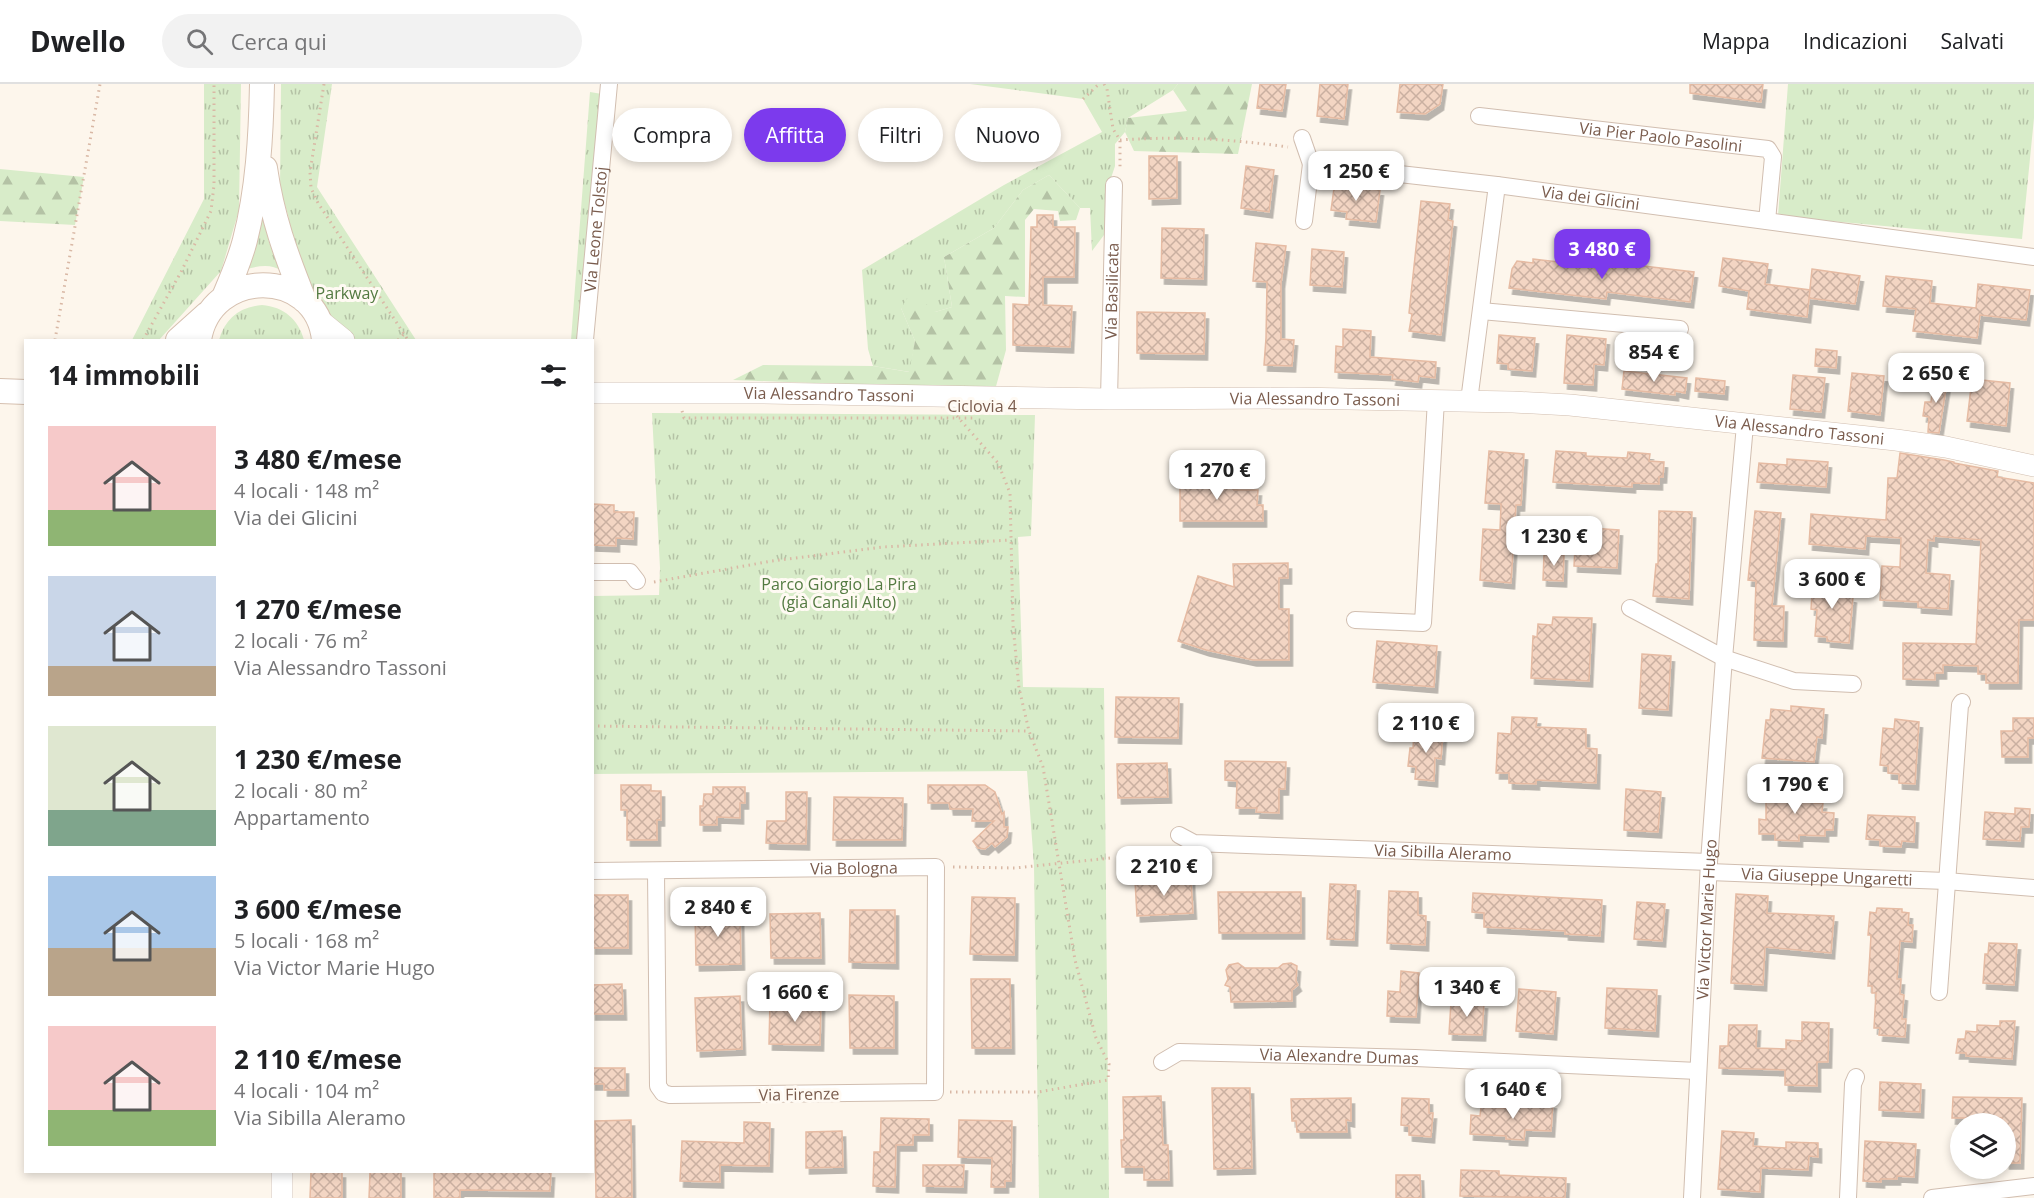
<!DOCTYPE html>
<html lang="it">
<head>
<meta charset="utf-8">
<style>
  :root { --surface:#fff; --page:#f2f2f2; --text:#202124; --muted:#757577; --line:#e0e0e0; --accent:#7c3aed }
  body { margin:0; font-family:"Open Sans",sans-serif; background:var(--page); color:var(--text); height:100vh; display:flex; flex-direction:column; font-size:22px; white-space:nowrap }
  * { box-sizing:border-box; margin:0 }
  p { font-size:20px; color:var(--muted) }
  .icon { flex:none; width:33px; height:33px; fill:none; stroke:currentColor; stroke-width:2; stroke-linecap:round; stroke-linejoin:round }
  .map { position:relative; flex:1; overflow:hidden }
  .panel { position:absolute; left:24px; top:255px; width:570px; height:834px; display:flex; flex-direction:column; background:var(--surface); border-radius:0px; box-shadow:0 3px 9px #0003 }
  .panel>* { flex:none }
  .top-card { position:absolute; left:612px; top:24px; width:570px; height:54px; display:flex; gap:12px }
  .tools { position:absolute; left:1950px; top:1029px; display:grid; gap:12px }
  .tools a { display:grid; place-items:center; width:66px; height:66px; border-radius:50%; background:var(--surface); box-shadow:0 3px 9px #0003; font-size:30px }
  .price { position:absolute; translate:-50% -51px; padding:0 14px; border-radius:12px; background:#fff; color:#222; font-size:20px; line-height:39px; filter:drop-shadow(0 2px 3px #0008) }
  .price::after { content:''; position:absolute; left:50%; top:36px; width:18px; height:14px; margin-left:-9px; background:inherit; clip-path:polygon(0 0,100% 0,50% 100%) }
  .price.on { background:var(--accent); color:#fff }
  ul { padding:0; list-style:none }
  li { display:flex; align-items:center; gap:18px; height:150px; padding:0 24px }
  li span { display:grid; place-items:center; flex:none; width:168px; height:120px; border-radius:0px; color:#555 }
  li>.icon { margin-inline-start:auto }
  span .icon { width:72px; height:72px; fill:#fffc; stroke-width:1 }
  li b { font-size:26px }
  h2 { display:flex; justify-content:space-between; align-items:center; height:72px; padding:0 24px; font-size:26px }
  .pill { padding:0 21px; border-radius:27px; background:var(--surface); box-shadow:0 3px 9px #0003; font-size:21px; line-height:54px }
  .pill.on { background:var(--accent); color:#fff }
  header { display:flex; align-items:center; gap:36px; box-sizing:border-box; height:84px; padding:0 30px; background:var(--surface); border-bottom:2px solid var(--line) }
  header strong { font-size:28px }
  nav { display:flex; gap:33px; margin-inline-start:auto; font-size:21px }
  .search { width:420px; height:54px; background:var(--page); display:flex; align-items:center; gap:15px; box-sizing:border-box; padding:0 21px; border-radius:33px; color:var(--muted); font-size:22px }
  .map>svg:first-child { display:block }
  .grass { fill:url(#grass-tufts) }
  .forest { fill:url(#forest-firs) }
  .building { fill:url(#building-cross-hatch); stroke:#e6bba3; stroke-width:1.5; filter:url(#shadow) }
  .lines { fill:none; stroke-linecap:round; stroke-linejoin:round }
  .minor-casing { stroke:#d1beb0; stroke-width:18 }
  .tertiary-casing { stroke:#d1beb0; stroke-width:22 }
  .secondary-casing { stroke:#d6c0b0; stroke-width:26 }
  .path { stroke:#d9b8a5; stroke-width:3; stroke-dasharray:1.5 4.5; stroke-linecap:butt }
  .minor { stroke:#fff; stroke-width:16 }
  .tertiary { stroke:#fff; stroke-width:21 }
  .secondary { stroke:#fff; stroke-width:24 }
  .labels { text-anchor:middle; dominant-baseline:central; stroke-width:6; stroke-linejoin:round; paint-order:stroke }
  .street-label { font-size:16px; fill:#7a5c4d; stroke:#fffaf3 }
  .park-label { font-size:16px; fill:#537a41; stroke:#fffaf3 }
</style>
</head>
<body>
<header>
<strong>Dwello</strong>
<div class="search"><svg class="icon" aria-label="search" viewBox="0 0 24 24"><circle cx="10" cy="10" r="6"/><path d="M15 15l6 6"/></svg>Cerca qui</div>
<nav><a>Mappa</a><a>Indicazioni</a><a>Salvati</a></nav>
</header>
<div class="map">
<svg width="2034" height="1114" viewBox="0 0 2034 1114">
  <defs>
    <pattern id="grass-tufts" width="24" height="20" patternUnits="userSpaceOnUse" patternTransform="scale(1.5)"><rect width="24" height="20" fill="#d8ecc9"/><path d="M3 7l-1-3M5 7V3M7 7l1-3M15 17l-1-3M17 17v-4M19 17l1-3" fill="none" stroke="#b4c2a5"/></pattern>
    <pattern id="forest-firs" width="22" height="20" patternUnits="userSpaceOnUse" patternTransform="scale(1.5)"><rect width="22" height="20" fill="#d8ecc9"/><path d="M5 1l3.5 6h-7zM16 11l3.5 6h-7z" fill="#b4c2a5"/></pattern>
    <pattern id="building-cross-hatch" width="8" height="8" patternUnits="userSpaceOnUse" patternTransform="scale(1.5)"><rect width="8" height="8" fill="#f3d5c3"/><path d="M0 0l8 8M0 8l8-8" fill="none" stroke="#cab0a1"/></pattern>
    <filter id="shadow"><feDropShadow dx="3.5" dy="6" stdDeviation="0" flood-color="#0004"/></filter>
  </defs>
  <rect width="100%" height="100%" fill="#fdf6ec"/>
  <!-- grass -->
  <path class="grass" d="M204,0H241L239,126L221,187L159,256H132L204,115Z
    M281,0H332L317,103L416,256H350L319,228L295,169L288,131L280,105Z
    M970,0H1178L1173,6L1128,34L1125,48L1115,60V82L1109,100L1107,147L1092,167L1090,124H1080L1049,91L1023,106L994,144L944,173L952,223L935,228L901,224L915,257L910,288L873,282L868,265L862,186L1004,101L1102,48L1083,15Z
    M1788,0H2034V34L2022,155L1778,132Z
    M590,8L608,11L585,256H571Z
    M261,126L269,158L282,187C271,179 257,182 244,186Z
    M262,221C284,223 298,235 304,256H219C225,235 239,223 262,221Z
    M652,329L1035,331L1031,452L1018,453L1023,603L1104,604L1109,1114H1039L1034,782L1027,687L593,690V512L659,511L660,484Z"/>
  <!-- forest -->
  <path class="forest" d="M1178,0H1252L1238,70L1134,67L1125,48L1128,34L1187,27L1173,6Z
    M0,85L84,93L75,141L0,137Z
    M1049,91L1080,124L1076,136L1060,137L1058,127L1034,125L1025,136V213L1005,212L1006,266L995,306L733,296L763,281L873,282L909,288L915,257L901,224L912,207L935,228L952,223L944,173L994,144L1023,106Z"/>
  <!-- building -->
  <path class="building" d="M1260,0H1286L1282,27L1257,24Z
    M1320,0H1348L1344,35L1317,32Z
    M1400,0H1443L1440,20L1425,30L1397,28Z
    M1690,0H1763L1761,18L1690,9Z
    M1149,72H1177V114L1149,115Z
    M1246,82L1274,86L1269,128L1241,124Z
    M1335,97L1350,99L1349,103L1380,106L1376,138L1346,135L1347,128L1331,126Z
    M1421,117L1450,120L1448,136L1453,137L1441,251L1409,247L1412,230L1409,229Z
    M1037,131H1053V143H1075L1074,193H1043V221L1072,222L1070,263L1013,261V220L1029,221L1031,143H1037Z
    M1162,144L1204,145L1203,195L1161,194Z
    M1256,159L1286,162L1281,199V255L1294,256L1292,282L1264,281L1266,254L1267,198L1253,197Z
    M1312,165L1344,168L1342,203L1310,201Z
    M1723,174L1768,180L1765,200L1810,206L1807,233L1747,225L1749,207L1719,202Z
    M1533,175L1609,184L1610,178L1694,188L1690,218L1607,208L1606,215L1509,204L1512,185L1517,177L1533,179Z
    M1812,185L1860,192L1855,220L1809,214Z
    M1886,192L1932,197L1930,219L1976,224L1978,200L2030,206L2026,236L1980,231L1977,254L1913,247L1916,225L1883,222Z
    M1137,228L1205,229L1204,270L1137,269Z
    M1343,245L1371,247L1370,273L1436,278L1435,294L1419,292L1418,298L1392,295L1393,291L1335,288L1336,262L1343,263Z
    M1499,251L1535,254L1532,287L1508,285V280L1497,279Z
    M1567,251L1606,255L1604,281L1594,280L1593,301L1564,299Z
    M1816,265L1837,267L1836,284L1815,282Z
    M1624,287L1687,294L1685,309L1675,307V311L1622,305Z
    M1852,289L1884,292L1880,331L1848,327Z
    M1793,291L1825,294L1821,328L1790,325Z
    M1934,291L1948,292L1939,349L1928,348L1929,333L1923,332L1925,318H1931Z
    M1696,294L1725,297L1724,310L1695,307Z
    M1972,295L2010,299L2006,342L1967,337Z
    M1489,367L1524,370L1521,421H1516L1511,499L1480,496L1483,445L1500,446L1501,420L1485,419Z
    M1556,367L1586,369V372L1627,374L1628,368L1650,370L1649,377L1664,378L1663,393H1659V400L1632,399V403L1553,398Z
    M1900,369L1944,376L1954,378V379L1998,387L1997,393L2034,399V536H2019L2018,599H1986V590H1978V582L1943,581V589H1935V596L1903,595V559L1976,560L1981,456L1934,452V457L1928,456L1926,489L1950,491L1948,525L1918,523V518L1880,516L1882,482L1900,483L1901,454L1866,452L1865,465L1809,460L1811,430L1886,436L1888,394H1897Z
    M1787,375L1828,378L1826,403L1757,398L1759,379L1787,381Z
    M1180,394H1234V406H1258L1257,421H1263V437H1180Z
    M593,420L614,421V428H634L633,455L616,454V462L592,461Z
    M1659,427L1692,428L1689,515L1653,512L1656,480H1658Z
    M1755,427L1781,429L1772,522H1784L1783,557L1754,556L1756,497L1748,496Z
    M1576,443L1619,446L1617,484L1574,482Z
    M1544,470L1564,471L1563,497L1543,496Z
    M1288,479V494H1279V525H1289V576H1253L1206,566L1178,557L1198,492L1234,503L1233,480Z
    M1819,491L1844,493L1842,511L1853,513L1849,559L1827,557V553L1815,552L1817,526L1811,525L1812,509H1817Z
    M1553,533L1592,534L1589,597L1531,594L1533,552L1537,553L1538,540L1552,541Z
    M1377,557L1437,562L1434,603L1373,598Z
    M1642,570L1671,572L1668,626L1639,624Z
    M1116,613L1179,614L1178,654L1115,653Z
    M1791,622L1824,625L1822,654L1817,653L1814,678L1762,674L1766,636H1770L1771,625L1791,627Z
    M1512,633L1537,634L1536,643L1586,645V664L1597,665L1596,699L1536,696V700L1509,699V689H1496L1498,649L1511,650Z
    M2013,634H2034V654H2028V673H2002L2001,647H2013Z
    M1895,635L1919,638L1915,700L1899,699V690L1888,689V682L1880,681L1883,644L1894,645Z
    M1414,648L1443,650L1441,675L1435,674L1434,697L1415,695L1416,683L1408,682L1410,664H1413Z
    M1225,677L1286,678L1285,705H1279V729L1256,728L1257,724H1236L1237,697L1225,696Z
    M1167,679L1168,713L1118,714L1117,680Z
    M621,701H651V707H661V736H657V756H627V726H621Z
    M928,701H985L995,708L1002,730L1004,728V743H1008L1007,753L995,763L992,759L985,765L978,764L973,757L994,737H972L973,725H950L949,719H928Z
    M1777,702L1814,703V719H1823L1822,728L1834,729L1833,746H1825V752L1799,751V757L1775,756V750H1759V735L1766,736V716H1777Z
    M713,703H745V719H740V734L717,733V741H700V722H703L704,710H713Z
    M1626,705L1661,708L1658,748L1624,746Z
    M786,708H807L806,760L766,759L767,737H786Z
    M834,713L903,714L902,756H833Z
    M2015,724L2030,725L2029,743H2021L2020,757L1983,755L1985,728L2015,730Z
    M1868,731L1915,733L1914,758L1902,757L1901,763L1880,762V756L1866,755Z
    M1191,795L1193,829L1137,832L1135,797Z
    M1330,800L1356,801L1354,856L1327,855Z
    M1389,807L1418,808V831L1426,832L1425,861L1387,859Z
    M1218,808H1301V849H1219Z
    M1473,809L1602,816L1600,852L1565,850V847L1484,843V829L1472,828Z
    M1736,810L1768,812L1767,829L1834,832L1831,869L1765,863L1763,901L1731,899Z
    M592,811H628V864H592Z
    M972,813L1015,814L1014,871L970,870Z
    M1637,818L1665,820L1662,857L1634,855Z
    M1877,824L1902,825V828L1909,829L1908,841H1913L1912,858L1900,857L1897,895H1901L1900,910L1904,911L1902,935H1906L1905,953L1879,951L1880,944H1874L1876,909H1872V902H1868L1871,851H1868L1870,828L1876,829Z
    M850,826H895V879L849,878Z
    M740,827L741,880L696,881L695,828Z
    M820,829L821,874H771L770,830Z
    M1989,859L2017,860L2014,901L1983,899L1985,870H1988Z
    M1238,879L1245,884H1278L1283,880L1291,879L1297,882L1296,897L1298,901L1292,906V917L1231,918L1230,903L1225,901L1228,895L1226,886L1229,881Z
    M1401,887L1419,889L1416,933L1387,932L1388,907L1400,908Z
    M971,895H1010L1011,964H972Z
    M622,900L623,930H592V901Z
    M1607,904L1657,906L1655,947L1605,944Z
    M1519,905L1556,908L1553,950L1516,947Z
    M849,911L894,912V964H850Z
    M740,912L742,965L697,967L695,914Z
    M770,917L821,918L820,961L769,960Z
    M1451,918L1484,919L1482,951L1449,950Z
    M2000,937H2015L2012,975L1966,972V969H1956L1958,955H1965L1966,947L1977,948V941L2000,942Z
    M1802,938L1829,939L1828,978H1817V1002L1785,1001V986L1719,984L1720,962H1728L1729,941H1757L1756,964L1786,965V956L1802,957Z
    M592,984H625V1006H604V1000H592Z
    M1880,998L1921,1000L1920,1028L1879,1026Z
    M1212,1004H1250L1252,1084L1214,1085Z
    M1161,1012L1163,1061H1168L1169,1096H1144V1083H1122L1121,1056H1124L1123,1013Z
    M1953,1013L2022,1014L2020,1079H2006V1040H2002V1034H1952Z
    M1351,1014V1037L1346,1036L1347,1048H1297L1296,1037H1292L1291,1015Z
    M1402,1014L1429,1015V1029H1433L1431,1053L1409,1051V1042L1401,1041Z
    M1508,1017L1553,1019L1551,1047L1525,1046L1524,1056L1506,1055V1052L1470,1050L1471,1031L1480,1032L1481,1023L1507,1024Z
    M881,1034L929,1035V1051H913V1061H896L895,1103L873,1102L874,1068H880Z
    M631,1036L632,1114H596L595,1037Z
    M959,1036L1012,1037L1011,1097H1005V1103H991L992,1074L958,1073Z
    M744,1038L770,1039L769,1082L720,1081V1098L680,1097L682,1057L744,1059Z
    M842,1047L843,1083L806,1084V1048Z
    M1722,1047L1754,1049L1753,1062L1786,1064V1058L1818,1059V1073L1809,1072L1808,1086L1761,1084L1760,1108L1718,1105Z
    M1865,1057L1916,1060L1914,1093L1897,1092V1095H1881V1098L1863,1097Z
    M923,1081H964L963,1103L923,1102Z
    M1461,1086L1499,1087V1091L1566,1094L1565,1114L1460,1112Z
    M311,1088H342V1114H310Z
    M370,1088H401V1114H369Z
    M434,1088H551L550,1107L460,1106V1114H434Z
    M1396,1091H1420L1421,1114H1396Z"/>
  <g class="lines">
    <!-- minor casing -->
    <g class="minor-casing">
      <g id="minor">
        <path id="s1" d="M1479,32L1768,65L1773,73L1767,137"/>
        <path d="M1302,54L1311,80"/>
        <path id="s2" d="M1304,137L1311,80L1497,101L2034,173"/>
        <path d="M1481,227L1680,245"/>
        <path id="s3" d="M585,256L609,0"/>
        <path id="s4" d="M1109,315L1114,101"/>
        <path d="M1469,317L1497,101"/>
        <path d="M592,488H630L637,497"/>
        <path d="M1630,524L1724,574L1794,597L1853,600"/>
        <path d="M1355,536L1423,539L1436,316"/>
        <path id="s5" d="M1179,751L1194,759L1709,778"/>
        <path id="s6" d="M592,787L936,783L935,1008L670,1011L663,1009L658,1002L656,787"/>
        <path id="s7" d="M1709,788L1946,797L2034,804"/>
        <path d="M1939,908L1960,621L1962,618"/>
        <path id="s8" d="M1162,978L1179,968L1415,974L1698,987"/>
        <path id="s9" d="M1692,1114L1709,778L1724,574L1745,341"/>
        <path d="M1848,1114L1853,1000L1856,993"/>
        <path d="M1932,1114L2034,1102"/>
      </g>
    </g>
    <!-- tertiary casing -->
    <g class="tertiary-casing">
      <g id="tertiary">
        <path d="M317,234L344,256"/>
        <path id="s10" d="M592,309H763L1109,315L1294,314L1513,318L1570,321L1896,356L1946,363L2034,382"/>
        <path d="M282,1114V1088"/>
      </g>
    </g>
    <!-- secondary casing -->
    <g class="secondary-casing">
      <path id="secondary" d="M265,84C272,133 286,171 304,216
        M224,213C232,194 240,176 245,156C258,105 261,52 262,0
        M178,256L207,230
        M199,256C210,183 317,183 324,256
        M0,307L26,308"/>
    </g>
    <!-- path -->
    <path class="path" d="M324,0L310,88L311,104L318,119L408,256
      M1104,0L1107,5L1113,45L1120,56V85
      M1083,15L1099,0
      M1120,56C1179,52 1230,55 1288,63
      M55,256L100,0
      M143,256L181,188L211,127L214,101V0
      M398,256L404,250
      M682,327L684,334H976
      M654,498L772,477L883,463L1011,456
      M592,642L1029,647
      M953,783L1015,784L1111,774
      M950,1008H1038L1108,996L1109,980L1096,954L1075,876L1043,683L1029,647L1019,604L1013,541L1010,409L998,379L956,331"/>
    <!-- minor -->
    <use href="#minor" class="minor"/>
    <!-- tertiary -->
    <use href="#tertiary" class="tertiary"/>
    <!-- secondary -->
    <use href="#secondary" class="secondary"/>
  </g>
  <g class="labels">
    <!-- street labels -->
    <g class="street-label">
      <text stroke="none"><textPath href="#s1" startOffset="183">Via Pier Paolo Pasolini</textPath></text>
      <text stroke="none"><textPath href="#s2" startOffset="339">Via dei Glicini</textPath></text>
      <text stroke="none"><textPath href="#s3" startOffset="111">Via Leone Tolstoj</textPath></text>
      <text stroke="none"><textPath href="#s4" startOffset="108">Via Basilicata</textPath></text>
      <text stroke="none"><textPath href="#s10" startOffset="237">Via Alessandro Tassoni</textPath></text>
      <text stroke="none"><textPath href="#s10" startOffset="723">Via Alessandro Tassoni</textPath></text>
      <text x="982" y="322">Ciclovia 4</text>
      <text stroke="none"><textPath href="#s10" startOffset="1209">Via Alessandro Tassoni</textPath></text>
      <text stroke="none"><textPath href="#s5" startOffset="266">Via Sibilla Aleramo</textPath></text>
      <text stroke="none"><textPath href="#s6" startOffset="262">Via Bologna</textPath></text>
      <text stroke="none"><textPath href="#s7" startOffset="118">Via Giuseppe Ungaretti</textPath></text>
      <text stroke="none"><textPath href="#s9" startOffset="279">Via Victor Marie Hugo</textPath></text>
      <text stroke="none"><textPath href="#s8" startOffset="180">Via Alexandre Dumas</textPath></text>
      <text transform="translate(799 1010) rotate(-1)">Via Firenze</text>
    </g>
    <!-- park labels -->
    <g class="park-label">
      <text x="347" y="209">Parkway</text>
      <text x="839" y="500">Parco Giorgio La Pira<tspan x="839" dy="18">(già Canali Alto)</tspan></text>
    </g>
  </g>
</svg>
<div class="tools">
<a><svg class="icon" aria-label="layers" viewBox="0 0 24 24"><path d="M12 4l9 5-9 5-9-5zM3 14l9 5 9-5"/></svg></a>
</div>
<b class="price" style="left:1356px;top:118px">1 250 €</b>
<b class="price on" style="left:1602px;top:196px">3 480 €</b>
<b class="price" style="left:1654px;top:299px">854 €</b>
<b class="price" style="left:1936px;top:320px">2 650 €</b>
<b class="price" style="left:1217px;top:417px">1 270 €</b>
<b class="price" style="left:1554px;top:483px">1 230 €</b>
<b class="price" style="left:1832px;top:526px">3 600 €</b>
<b class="price" style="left:1426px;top:670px">2 110 €</b>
<b class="price" style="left:1795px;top:731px">1 790 €</b>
<b class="price" style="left:1164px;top:813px">2 210 €</b>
<b class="price" style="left:718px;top:854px">2 840 €</b>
<b class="price" style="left:1467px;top:934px">1 340 €</b>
<b class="price" style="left:795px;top:939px">1 660 €</b>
<b class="price" style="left:1513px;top:1036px">1 640 €</b>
<div class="top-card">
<a class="pill">Compra</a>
<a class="pill on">Affitta</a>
<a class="pill">Filtri</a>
<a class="pill">Nuovo</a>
</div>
<section class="panel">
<h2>14 immobili<svg class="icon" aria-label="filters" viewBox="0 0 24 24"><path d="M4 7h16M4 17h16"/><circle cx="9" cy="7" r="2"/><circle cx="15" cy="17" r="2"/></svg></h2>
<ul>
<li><span style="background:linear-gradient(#f6c9c9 70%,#8fb573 0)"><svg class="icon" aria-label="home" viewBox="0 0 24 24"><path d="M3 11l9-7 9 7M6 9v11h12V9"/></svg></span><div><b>3 480 €/mese</b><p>4 locali · 148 m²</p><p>Via dei Glicini</p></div></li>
<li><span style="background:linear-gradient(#c9d6e8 75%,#b9a48a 0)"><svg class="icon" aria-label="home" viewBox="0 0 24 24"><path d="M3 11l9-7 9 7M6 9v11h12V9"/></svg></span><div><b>1 270 €/mese</b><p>2 locali · 76 m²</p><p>Via Alessandro Tassoni</p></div></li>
<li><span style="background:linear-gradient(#dfe7d0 70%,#7fa58c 0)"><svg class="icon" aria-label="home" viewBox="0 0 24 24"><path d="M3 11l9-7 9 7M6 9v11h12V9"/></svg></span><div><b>1 230 €/mese</b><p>2 locali · 80 m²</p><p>Appartamento</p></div></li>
<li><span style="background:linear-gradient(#a9c7e8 60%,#b9a48a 0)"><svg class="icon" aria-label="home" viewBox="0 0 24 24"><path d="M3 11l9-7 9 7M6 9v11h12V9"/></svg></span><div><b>3 600 €/mese</b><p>5 locali · 168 m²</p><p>Via Victor Marie Hugo</p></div></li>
<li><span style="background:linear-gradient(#f6c9c9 70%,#8fb573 0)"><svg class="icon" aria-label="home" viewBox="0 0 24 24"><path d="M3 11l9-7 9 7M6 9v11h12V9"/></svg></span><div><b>2 110 €/mese</b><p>4 locali · 104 m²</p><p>Via Sibilla Aleramo</p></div></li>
</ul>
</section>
</div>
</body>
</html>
